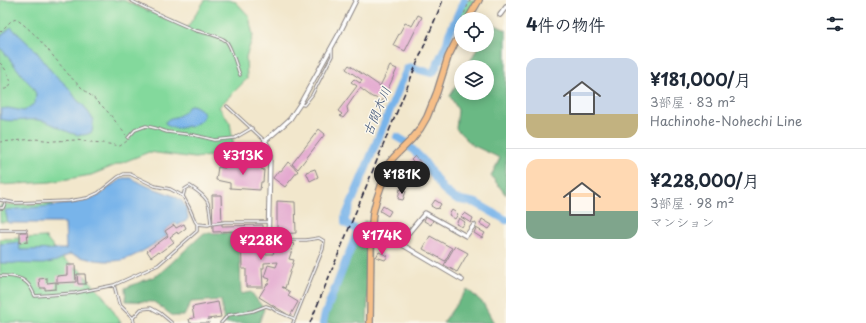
<!DOCTYPE html>
<html lang="ja">
<head>
<meta charset="utf-8">
<style>
  :root { --surface:#fff; --page:#f6f6f7; --text:#1f2937; --muted:#747a83; --line:#e0e1e3; --accent:#db2777 }
  body { margin:0; font-family:"Playpen Sans","Klee One",sans-serif; background:var(--page); color:var(--text); height:100vh; display:flex; flex-direction:column; font-size:15px; white-space:nowrap }
  * { box-sizing:border-box; margin:0 }
  p { font-size:13px; color:var(--muted) }
  .icon { flex:none; width:22px; height:22px; fill:none; stroke:currentColor; stroke-width:2; stroke-linecap:round; stroke-linejoin:round }
  .map { position:relative; flex:1; overflow:hidden }
  .side { display:flex; flex-direction:column; background:var(--surface); width:360px }
  .side>* { flex:none }
  .buttons { position:absolute; left:454px; top:12px; display:grid; gap:8px }
  .buttons a { display:grid; place-items:center; width:40px; height:40px; border-radius:50%; background:var(--surface); box-shadow:0 2px 10px #0003; font-size:20px }
  .price { position:absolute; translate:-50% -34px; padding:0 9px; border-radius:14px; background:var(--accent); color:#fff; font-size:13px; line-height:26px; filter:drop-shadow(0 1px 2px #0008) }
  .price::after { content:''; position:absolute; left:50%; top:24px; width:12px; height:9px; margin-left:-6px; background:inherit; clip-path:polygon(0 0,100% 0,50% 100%) }
  .price.active { background:#222; color:#fff }
  ul { padding:0; list-style:none }
  li { display:flex; align-items:center; gap:12px; height:100px; padding:0 20px }
  li+li { border-top:1px solid var(--line) }
  li span { display:grid; place-items:center; flex:none; width:112px; height:80px; border-radius:12px; color:#555 }
  li>.icon { margin-inline-start:auto }
  span .icon { width:48px; height:48px; fill:#fffc; stroke-width:1 }
  li b { font-size:17px }
  h2 { display:flex; justify-content:space-between; align-items:center; height:48px; padding:0 20px; font-size:17px }
  main { display:flex; flex:1; min-height:0 }
  .map>svg:first-child { display:block }
  .green { fill:#83d99c; stroke:#527e6c }
  .forest { fill:#6ab984; stroke:#466e60 }
  .water { fill:#78b4ea; stroke:#4d6b92 }
  .lines { fill:none; stroke-linecap:round; stroke-linejoin:round }
  .river { stroke:#78b4ea; stroke-width:8 }
  .building { fill:#e4aad0 }
  .service-casing { stroke:#8a8484; stroke-width:3.5 }
  .minor-casing { stroke:#8a8484; stroke-width:5.5 }
  .primary-casing { stroke:#8a8484; stroke-width:8 }
  .path { stroke:#8a8484; stroke-width:1; stroke-dasharray:3 3; stroke-linecap:butt }
  .service { stroke:#fff; stroke-width:1.5 }
  .minor { stroke:#fff; stroke-width:3.5 }
  .primary { stroke:#f6be87; stroke-width:5.5 }
  .rail { stroke:#22223b; stroke-width:1.5; stroke-dasharray:6 3; stroke-linecap:butt }
  .labels { text-anchor:middle; dominant-baseline:central; stroke-width:3; stroke-linejoin:round; paint-order:stroke }
  .water-label { font-size:13px; font-style:italic; fill:#405578; stroke:#fbf7ec }
</style>
</head>
<body>
<main>
<div class="map">
<svg width="506" height="323" viewBox="0 0 506 323">
  <rect width="100%" height="100%" fill="#fbf7ec"/>
  <filter id="ink" filterUnits="userSpaceOnUse"><feTurbulence type="fractalNoise" baseFrequency=".025" numOctaves="2"/><feDisplacementMap in="SourceGraphic" scale="8" xChannelSelector="R" yChannelSelector="G"/><feConvolveMatrix kernelMatrix="1 2 1 2 8 2 1 2 1" color-interpolation-filters="sRGB"/></filter>
  <filter id="wash" filterUnits="userSpaceOnUse"><feTurbulence type="fractalNoise" baseFrequency=".012" numOctaves="4" result="noise"/><feDisplacementMap in="SourceGraphic" scale="16" xChannelSelector="R" yChannelSelector="G"/><feGaussianBlur stdDeviation="0.9" result="paint"/><feColorMatrix in="noise" values="0 0 0 0 0 0 0 0 0 0 0 0 0 0 0 0 0 1.4 0 .05"/><feComposite in="paint" operator="in"/></filter>
  <g filter="url(#wash)">
    <rect width="100%" height="100%" fill="#f2e7cc"/>
    <!-- green -->
    <path class="green" d="M0,0H62L63,1L73,0H123L187,28L205,0H228L236,2L249,16L253,36L246,57L247,79L219,107L230,123L235,153L195,158L149,152L91,175L50,182L0,185Z
      M466,0H475L465,19H461V25L459,28L455,26Z
      M53,203L51,222H0V205Z
      M45,237L63,259L80,270L105,298L121,323H0V239Z"/>
    <!-- forest -->
    <path class="forest" d="M491,23L506,30V195L491,176L500,158L472,145L456,129L458,110L450,96L461,77V93H487V67H467L479,45H487V31Z
      M364,221L369,222L370,249L367,323H324Z
      M204,233H239L241,294L251,292L264,309L259,323H224L221,300L191,302L184,316H173L154,302L126,301L125,288L158,275Z
      M467,289L483,303L494,323H443Z"/>
    <!-- water -->
    <path class="water" d="M11,27L36,51L52,72L68,87L77,100L84,106L93,119V125L92,132C77,141 61,127 47,122C31,116 16,124 0,119L1,109L8,108L24,111L35,103L36,94L33,87L26,80L0,47V37Z
      M190,105C194,105 196,106 200,109C210,116 197,124 190,127L187,126C180,129 171,130 165,123C169,116 174,119 180,115C184,112 187,109 190,105Z
      M123,178H131L147,186L169,194L176,197L182,201L186,207L188,218L186,221L178,225L175,223L164,231L167,236C154,244 140,254 126,259C110,264 85,259 70,254L57,261L43,264L0,263V244L19,242L20,250L66,249L65,223H8L5,210L40,207L67,204L86,200L100,195L109,187Z"/>
    <g class="lines">
      <!-- river -->
      <path class="river" d="M397,137L407,143
        M409,146L423,160L443,189L455,199L476,203L506,220
        M323,323L325,314L357,233V230L345,223V218L407,69L410,67L431,73L434,71L447,43L449,34L464,0"/>
    </g>
    <g id="blocks">
      <!-- building -->
      <path class="building" d="M418,15L422,17L405,51L393,45L405,23L412,26Z
        M349,65L380,86L390,66L397,69L382,102L376,98L372,97L360,88L347,107L348,112L343,118L340,116L342,114L338,111L357,86L351,82L354,79L360,83L362,80L346,69Z
        M319,129L325,134L298,169L292,164Z
        M415,156L421,163L418,167L411,160Z
        M244,160L261,163V169L264,170L263,182H261L260,190L230,188V183L216,180L218,167L225,168V166L238,167L239,163Z
        M288,162L298,171L285,187L273,178L279,170L281,171Z
        M315,169L318,177L310,181L306,172Z
        M400,189L406,191L403,200L398,199Z
        M212,195H221L222,226L263,225L264,254H273L275,248L282,250L285,241L294,244L289,259L294,260L285,288L282,287L290,292L288,296L298,302L290,316L259,297L267,284H268L270,279L264,277L268,265L276,267L278,262L264,263V268H262L263,287H246V269H242L241,231L213,232Z
        M435,200L441,204L438,209L437,208L436,209L431,206Z
        M277,201L295,202L296,233L277,234Z
        M383,206L391,211L388,216L380,211Z
        M452,210L458,214L455,219L449,215Z
        M465,213L473,218L471,223L461,217Z
        M426,216L433,220L431,225L424,221Z
        M459,218L465,222L462,227L456,224Z
        M482,219L492,225L489,229L480,224Z
        M184,224L186,228L178,234L177,232L170,237L174,242L159,253L158,252L151,257L147,251L168,236L165,231L174,225L176,228Z
        M476,228L485,233L482,238L474,233Z
        M20,232H27L28,242L20,243Z
        M430,236L452,248L445,261L423,249Z
        M455,246L468,253L457,272L444,265Z
        M379,252L388,256L385,260L376,257Z
        M67,265H75L76,282L57,283V276L67,275Z
        M77,274H85L86,284H78Z
        M47,278V283L56,282V289L45,290V288H40L39,279Z
        M218,302L221,317L208,319L209,323H190L189,319L194,318L192,307Z"/>
    </g>
  </g>
  <g filter="url(#ink)">
    <use href="#blocks" fill-opacity="0" stroke="#8a8484" stroke-width="1"/>
    <g class="lines">
      <!-- service casing -->
      <g class="service-casing">
        <path id="service" d="M130,0C151,11 173,21 194,30C203,33 219,35 226,41C231,45 237,68 240,75
          M300,104L304,105L312,95L332,56V49
          M227,106L265,141
          M128,138L135,130L146,126L155,128L167,132L194,135L215,140L235,138L252,128
          M183,196L185,189L190,186C210,199 209,201 211,224
          M0,200L15,203L69,201L87,198L98,193L118,177L124,174H130L155,186L170,189L183,196L189,207L195,221L197,224V231L158,265L114,285L75,293L35,296C33,292 31,287 28,284C21,276 9,276 0,276
          M0,208H3L6,201
          M197,224L208,225L211,224L225,222H268
          M0,230H26
          M268,240H306L319,238L324,241L323,249L293,323
          M114,285L119,304L133,318L134,323
          M133,318L141,309L151,308L160,313L172,323
          M221,323L228,315L253,311L266,306L272,308L276,311L295,319"/>
      </g>
      <!-- minor casing -->
      <g class="minor-casing">
        <path id="minor" d="M500,15L506,7
          M372,224L389,237L462,280
          M400,243L425,213L466,236L474,225
          M268,249L270,155L268,146L265,141L279,129L290,119L300,104L340,32L356,0"/>
      </g>
      <!-- primary casing -->
      <g class="primary-casing">
        <path id="primary" d="M468,19L479,0
          M370,323L371,234L373,213L376,201L389,163L394,157L412,139L420,129L427,117L437,92L448,57L461,31"/>
      </g>
      <!-- path -->
      <path class="path" d="M462,19L470,0
        M0,32L11,21L16,19C38,34 52,56 69,75C80,88 94,97 105,109C113,117 119,127 126,135
        M0,63C6,69 9,75 11,83C9,88 6,90 0,89
        M0,142L35,139L54,141L76,140L91,142L103,143L120,146L127,141"/>
      <!-- service -->
      <use href="#service" class="service"/>
      <!-- minor -->
      <use href="#minor" class="minor"/>
      <!-- primary -->
      <use href="#primary" class="primary"/>
      <!-- rail -->
      <path class="rail" d="M310,323L443,0"/>
    </g>
  </g>
  <g class="labels">
    <!-- water labels -->
    <g class="water-label">
      <text transform="translate(376 111) rotate(-67)">古間木川</text>
    </g>
  </g>
</svg>
<div class="buttons">
<a><svg class="icon" aria-label="locate" viewBox="0 0 24 24"><circle cx="12" cy="12" r="6"/><path d="M12 2v4M12 18v4M2 12h4M18 12h4"/></svg></a>
<a><svg class="icon" aria-label="layers" viewBox="0 0 24 24"><path d="M12 4l9 5-9 5-9-5zM3 14l9 5 9-5"/></svg></a>
</div>
<b class="price" style="left:243px;top:176px">¥313K</b>
<b class="price active" style="left:402px;top:195px">¥181K</b>
<b class="price" style="left:382px;top:256px">¥174K</b>
<b class="price" style="left:261px;top:261px">¥228K</b>
</div>
<section class="side">
<h2>4件の物件<svg class="icon" aria-label="filters" viewBox="0 0 24 24"><path d="M4 7h16M4 17h16"/><circle cx="9" cy="7" r="2"/><circle cx="15" cy="17" r="2"/></svg></h2>
<ul>
<li><span style="background:linear-gradient(#c9d6e8 70%,#c2b280 0)"><svg class="icon" aria-label="home" viewBox="0 0 24 24"><path d="M3 11l9-7 9 7M6 9v11h12V9"/></svg></span><div><b>¥181,000/月</b><p>3部屋 · 83 m²</p><p>Hachinohe-Nohechi Line</p></div></li>
<li><span style="background:linear-gradient(#ffd9b3 65%,#7fa58c 0)"><svg class="icon" aria-label="home" viewBox="0 0 24 24"><path d="M3 11l9-7 9 7M6 9v11h12V9"/></svg></span><div><b>¥228,000/月</b><p>3部屋 · 98 m²</p><p>マンション</p></div></li>
</ul>
</section>
</main>
</body>
</html>
